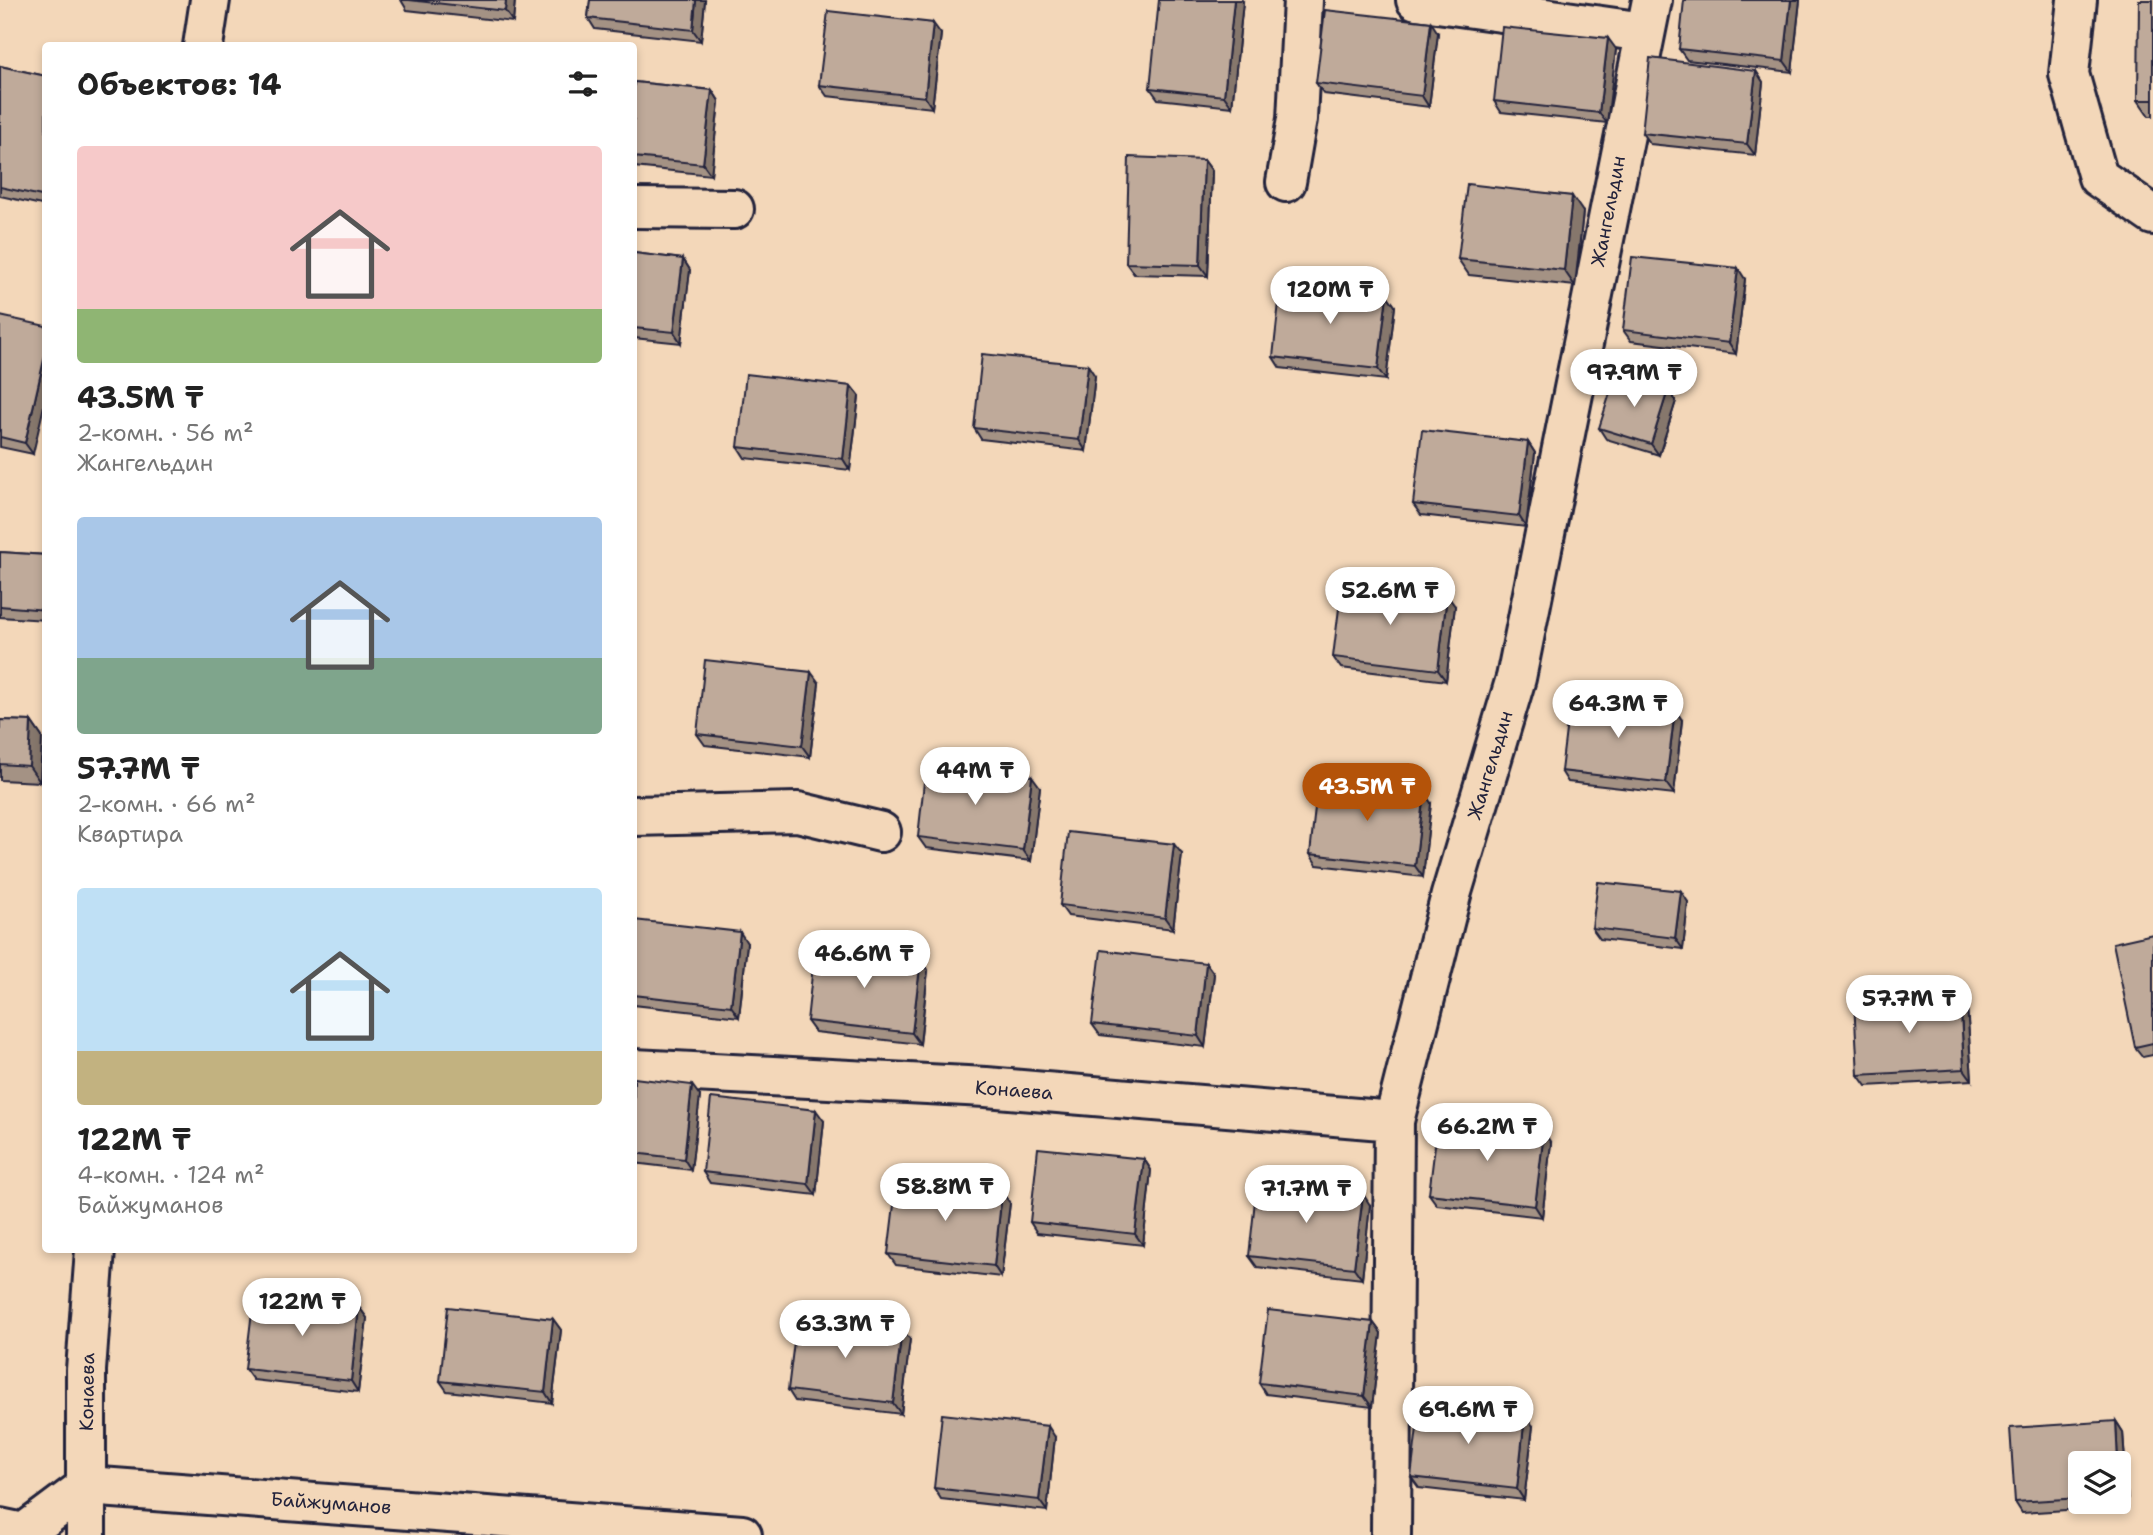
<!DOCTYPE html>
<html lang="ru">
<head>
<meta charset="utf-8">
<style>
  :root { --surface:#fff; --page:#f2f2f2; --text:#222; --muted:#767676; --accent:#b45309 }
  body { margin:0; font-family:"Shantell Sans",sans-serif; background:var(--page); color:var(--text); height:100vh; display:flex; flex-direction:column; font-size:26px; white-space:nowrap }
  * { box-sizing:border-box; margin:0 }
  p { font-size:23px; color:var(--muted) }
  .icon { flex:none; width:38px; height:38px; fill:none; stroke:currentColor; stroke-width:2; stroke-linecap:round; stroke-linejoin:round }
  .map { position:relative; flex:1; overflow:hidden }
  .sheet { position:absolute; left:42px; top:42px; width:595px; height:1211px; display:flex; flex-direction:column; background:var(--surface); border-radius:7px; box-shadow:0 4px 10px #0003 }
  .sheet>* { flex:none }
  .controls { position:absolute; left:2068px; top:1451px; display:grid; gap:14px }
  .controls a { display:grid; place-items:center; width:63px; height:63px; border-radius:7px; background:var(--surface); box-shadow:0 4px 10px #0003; font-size:35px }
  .price { position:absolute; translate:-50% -60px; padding:0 16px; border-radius:24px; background:#fff; color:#222; font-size:23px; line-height:46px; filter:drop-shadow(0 2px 4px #0008) }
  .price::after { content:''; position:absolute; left:50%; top:42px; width:21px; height:16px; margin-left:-10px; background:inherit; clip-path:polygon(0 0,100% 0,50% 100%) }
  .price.selected { background:var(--accent); color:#fff }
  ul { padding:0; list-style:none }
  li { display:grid; align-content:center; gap:14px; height:371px; padding:0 35px }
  li span { display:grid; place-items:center; height:217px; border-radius:7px; color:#555 }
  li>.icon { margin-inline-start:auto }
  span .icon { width:126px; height:126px; fill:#fffc; stroke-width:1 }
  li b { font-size:30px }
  h2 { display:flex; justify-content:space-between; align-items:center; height:84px; padding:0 35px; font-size:30px }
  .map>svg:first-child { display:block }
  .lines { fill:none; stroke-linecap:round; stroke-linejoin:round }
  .minor-casing { stroke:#22223b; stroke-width:44 }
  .major-casing { stroke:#22223b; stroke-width:44 }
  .minor { stroke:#f3d7b9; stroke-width:38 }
  .major { stroke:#f3d7b9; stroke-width:38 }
  .wall { fill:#a49284; stroke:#22223b; stroke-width:2; fill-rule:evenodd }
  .shaded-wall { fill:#86776c; stroke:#22223b; stroke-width:2 }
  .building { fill:#bfaa9a; stroke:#22223b; stroke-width:2 }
  .labels { text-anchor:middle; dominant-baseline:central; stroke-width:5; stroke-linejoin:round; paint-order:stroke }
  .street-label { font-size:19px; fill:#22223b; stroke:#f3d7b9 }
</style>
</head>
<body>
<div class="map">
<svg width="2153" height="1535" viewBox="0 0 2153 1535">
  <rect width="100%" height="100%" fill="#f3d7b9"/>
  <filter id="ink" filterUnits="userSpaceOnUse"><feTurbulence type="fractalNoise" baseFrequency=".0143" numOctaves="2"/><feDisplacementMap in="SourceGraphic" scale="14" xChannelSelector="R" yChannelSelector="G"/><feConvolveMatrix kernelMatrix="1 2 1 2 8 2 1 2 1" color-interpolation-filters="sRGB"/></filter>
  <g filter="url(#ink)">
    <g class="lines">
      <!-- minor casing -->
      <g class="minor-casing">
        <path id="minor" d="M1416,0L1644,32
          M2077,0L2069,74L2098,177L2153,215
          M1286,182L1297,119L1303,0
          M634,208L734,209
          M634,816L798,812L881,832
          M634,1069L986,1087L1394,1121
          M0,1528L24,1533L87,1486L742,1535
          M1391,1535L1394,1121L1451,895L1516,678L1652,0"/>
      </g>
      <!-- major casing -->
      <g class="major-casing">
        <path id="major" d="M203,46L210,0
          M86,1535V1370L95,1250"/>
      </g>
      <!-- minor -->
      <use href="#minor" class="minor"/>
      <!-- major -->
      <use href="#major" class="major"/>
    </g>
    <!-- wall -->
    <path class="wall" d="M401,0H515L513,22L407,10Z
      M590,0H705L701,41L595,29L588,18Z
      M1800,0L1792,72L1687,60L1679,49Z
      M2153,0V116H2149L2138,100Z
      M1243,2L1232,107L1158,99L1150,88Z
      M1438,33L1429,107L1324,94L1316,83Z
      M941,34L932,108L827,96L819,85Z
      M1616,49L1607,123L1501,112L1494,101Z
      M0,66L46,76V206L0,196Z
      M1756,71L1763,82L1755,155L1650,144L1642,133Z
      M634,82L712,90L719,101L711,175L634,167Z
      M1204,160L1212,171L1208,276L1134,274L1126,263Z
      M1583,212L1575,286L1469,275L1458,259Z
      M634,253L683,259L690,270L681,343L634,338Z
      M1745,279L1736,354L1631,341L1623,330Z
      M1387,295L1395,306L1386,380L1280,368L1273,357Z
      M0,316L33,454L0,447Z
      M1095,376L1086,451L981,439L974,428Z
      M851,386L859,396L850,470L745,458L738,447Z
      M1668,390L1676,401L1659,455L1606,439L1599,428Z
      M1528,442L1535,453L1526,527L1421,515L1413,504Z
      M0,552L46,555V620L0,617Z
      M1455,606L1446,681L1341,668L1333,657Z
      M819,683L810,757L705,745L697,734Z
      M0,720L31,721L42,737L40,782L0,780Z
      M1682,720L1674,794L1568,782L1561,771Z
      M1040,787L1031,861L926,848L918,837Z
      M1431,803L1423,877L1317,865L1310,854Z
      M1182,854L1173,929L1068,916L1060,905Z
      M1688,902L1683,949L1600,939L1592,928Z
      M634,927L747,943L739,1017L634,1005Z
      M2153,934V1055L2143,1057L2135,1047Z
      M921,959L928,970L920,1044L815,1032L807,1021Z
      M1206,963L1214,974L1205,1047L1100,1035L1092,1024Z
      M1967,1006L1972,1080L1866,1086L1858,1075Z
      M634,1078L700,1096L691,1170L634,1163Z
      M824,1121L816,1195L710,1183L703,1172Z
      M1551,1143L1542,1217L1437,1205L1429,1194Z
      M1144,1159L1151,1170L1143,1245L1037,1233L1030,1222Z
      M1010,1203L1001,1277L896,1265L888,1254Z
      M1370,1205L1362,1279L1257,1267L1249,1256Z
      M359,1307L367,1318L358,1392L253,1380L245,1369Z
      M553,1319L561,1330L552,1403L447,1391L440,1381Z
      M1373,1322L1381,1333L1372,1407L1266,1394L1259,1383Z
      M910,1339L901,1414L795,1401L788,1390Z
      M2116,1421L2123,1432L2128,1506L2022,1513L2015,1502ZM2081,1463H2119V1502H2081Z
      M1533,1426L1524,1500L1419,1488L1411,1477Z
      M1055,1437L1047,1511L941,1499L934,1488Z"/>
    <!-- shaded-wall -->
    <path class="shaded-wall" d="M506,0H515L513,22L505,11Z
      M696,0H705L701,41L693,30Z
      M1234,0H1242L1243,2L1232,107L1224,96Z
      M1791,0H1800L1792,72L1784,61Z
      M1431,22L1438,33L1429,107L1422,96Z
      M933,23L941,34L932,108L925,97Z
      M1608,38L1616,49L1607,123L1599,113Z
      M1756,71L1763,82L1755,155L1747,144Z
      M712,90L719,101L711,175L703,164Z
      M1204,160L1212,171L1208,276L1200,265Z
      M1572,196L1583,212L1575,286L1564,270Z
      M683,259L690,270L681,343L674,332Z
      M1738,268L1745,279L1736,354L1729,343Z
      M1387,295L1395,306L1386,380L1378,369Z
      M46,351V397L33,454L25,443Z
      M1088,365L1095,376L1086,451L1079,440Z
      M851,386L859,396L850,470L843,459Z
      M1668,390L1676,401L1659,455L1651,444Z
      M1528,442L1535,453L1526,527L1519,516Z
      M1447,595L1455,606L1446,681L1438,670Z
      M811,672L819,683L810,757L802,746Z
      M1675,709L1682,720L1674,794L1666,783Z
      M31,721L42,737L40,782L29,766Z
      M1032,776L1040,787L1031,861L1023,850Z
      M1424,792L1431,803L1423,877L1415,866Z
      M1174,844L1182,854L1173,929L1165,918Z
      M1681,891L1688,902L1683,949L1675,938Z
      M740,932L747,943L739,1017L731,1006Z
      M921,959L928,970L920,1044L912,1033Z
      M1206,963L1214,974L1205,1047L1198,1036Z
      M1960,995L1967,1006L1972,1080L1964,1069Z
      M692,1085L700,1096L691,1170L684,1159Z
      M816,1110L824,1121L816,1195L808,1184Z
      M1544,1132L1551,1143L1542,1217L1535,1206Z
      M1144,1159L1151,1170L1143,1245L1135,1234Z
      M1002,1192L1010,1203L1001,1277L994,1266Z
      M1363,1194L1370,1205L1362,1279L1354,1268Z
      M359,1307L367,1318L358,1392L351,1381Z
      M553,1319L561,1330L552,1403L545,1392Z
      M1373,1322L1381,1333L1372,1407L1364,1396Z
      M902,1329L910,1339L901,1414L893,1403Z
      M1525,1415L1533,1426L1524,1500L1517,1489Z
      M2116,1421L2123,1432L2128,1506L2120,1496L2119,1463H2118Z
      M1048,1426L1055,1437L1047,1511L1039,1500Z"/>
    <!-- building -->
    <path class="building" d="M409,0H506L505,11Z
      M590,0H696L693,30L588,18Z
      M1159,0H1234L1224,96L1150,88Z
      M1684,0H1791L1784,61L1679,49Z
      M2139,0H2153V100H2138Z
      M1325,10L1431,22L1422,96L1316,83Z
      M828,11L933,23L925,97L819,85Z
      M1502,27L1608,38L1599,113L1494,101Z
      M323,42L353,46H323Z
      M1650,58L1756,71L1747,144L1642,133Z
      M0,66L46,76V197L0,187Z
      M634,82L712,90L703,164L634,157Z
      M1129,157L1204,160L1200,265L1126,263Z
      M1467,184L1572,196L1564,270L1458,259Z
      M634,253L683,259L674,332L634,328Z
      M1632,257L1738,268L1729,343L1623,330Z
      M1281,284L1387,295L1378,369L1273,357Z
      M0,316L46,326V351L25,443L0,437Z
      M982,354L1088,365L1079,440L974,428Z
      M746,374L851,386L843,459L738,447Z
      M1616,374L1668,390L1651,444L1599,428Z
      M1422,430L1528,442L1519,516L1413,504Z
      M0,552L46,555V610L0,606Z
      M1342,584L1447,595L1438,670L1333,657Z
      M705,660L811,672L802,746L697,734Z
      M1570,697L1675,709L1666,783L1561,771Z
      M0,720L31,721L29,766L0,764Z
      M926,764L1032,776L1023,850L918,837Z
      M1318,780L1424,792L1415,866L1310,854Z
      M1068,832L1174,844L1165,918L1060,905Z
      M1598,882L1681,891L1675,938L1592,928Z
      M634,920L740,932L731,1006L634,995Z
      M2153,934V1043L2135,1047L2113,943Z
      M815,947L921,959L912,1033L807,1021Z
      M1101,950L1206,963L1198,1036L1092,1024Z
      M1960,995L1964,1069L1858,1075L1854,1001Z
      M634,1078L692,1085L684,1159L634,1153Z
      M711,1098L816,1110L808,1184L703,1172Z
      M1438,1121L1544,1132L1535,1206L1429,1194Z
      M1038,1148L1144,1159L1135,1234L1030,1222Z
      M897,1180L1002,1192L994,1266L888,1254Z
      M1257,1182L1363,1194L1354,1268L1249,1256Z
      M254,1295L359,1307L351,1381L245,1369Z
      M448,1307L553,1319L545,1392L440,1381Z
      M1268,1310L1373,1322L1364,1396L1259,1383Z
      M797,1317L902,1329L893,1403L788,1390Z
      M1420,1403L1525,1415L1517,1489L1411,1477Z
      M942,1414L1048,1426L1039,1500L934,1488Z
      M2116,1421L2118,1463H2081V1498L2015,1502L2010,1428Z"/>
  </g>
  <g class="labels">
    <!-- street labels -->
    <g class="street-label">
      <text transform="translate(1608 211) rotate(-79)">Жангельдин</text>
      <text transform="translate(1490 765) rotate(-73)">Жангельдин</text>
      <text transform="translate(1014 1090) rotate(4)">Конаева</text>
      <text transform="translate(87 1392) rotate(-89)">Конаева</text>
      <text transform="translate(331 1503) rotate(4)">Байжуманов</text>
    </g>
  </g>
</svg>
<div class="controls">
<a><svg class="icon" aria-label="layers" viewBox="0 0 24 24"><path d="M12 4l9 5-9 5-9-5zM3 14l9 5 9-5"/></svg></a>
</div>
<b class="price" style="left:1330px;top:326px">120M ₸</b>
<b class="price" style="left:1634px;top:409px">97.9M ₸</b>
<b class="price" style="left:1390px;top:627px">52.6M ₸</b>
<b class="price" style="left:1618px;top:740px">64.3M ₸</b>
<b class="price" style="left:975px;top:807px">44M ₸</b>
<b class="price selected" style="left:1367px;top:823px">43.5M ₸</b>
<b class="price" style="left:864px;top:990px">46.6M ₸</b>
<b class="price" style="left:1909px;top:1035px">57.7M ₸</b>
<b class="price" style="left:1487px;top:1163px">66.2M ₸</b>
<b class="price" style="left:945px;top:1223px">58.8M ₸</b>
<b class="price" style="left:1306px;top:1225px">71.7M ₸</b>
<b class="price" style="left:302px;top:1338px">122M ₸</b>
<b class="price" style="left:845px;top:1360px">63.3M ₸</b>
<b class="price" style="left:1468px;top:1446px">69.6M ₸</b>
<section class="sheet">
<h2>Объектов: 14<svg class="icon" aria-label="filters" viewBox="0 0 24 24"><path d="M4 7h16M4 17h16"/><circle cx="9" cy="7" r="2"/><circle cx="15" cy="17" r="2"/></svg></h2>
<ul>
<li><span style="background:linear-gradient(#f6c9c9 75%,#8fb573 0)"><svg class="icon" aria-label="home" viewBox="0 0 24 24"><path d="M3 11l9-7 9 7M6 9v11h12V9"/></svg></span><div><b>43.5M ₸</b><p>2-комн. · 56 m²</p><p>Жангельдин</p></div></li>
<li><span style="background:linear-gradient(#a9c7e8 65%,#7fa58c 0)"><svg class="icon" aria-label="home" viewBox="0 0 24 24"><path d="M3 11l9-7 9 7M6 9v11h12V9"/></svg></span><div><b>57.7M ₸</b><p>2-комн. · 66 m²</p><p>Квартира</p></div></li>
<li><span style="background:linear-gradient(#bfe0f5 75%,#c2b280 0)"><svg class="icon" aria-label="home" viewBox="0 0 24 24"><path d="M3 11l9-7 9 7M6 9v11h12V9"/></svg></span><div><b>122M ₸</b><p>4-комн. · 124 m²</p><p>Байжуманов</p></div></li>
</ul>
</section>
</div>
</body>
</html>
